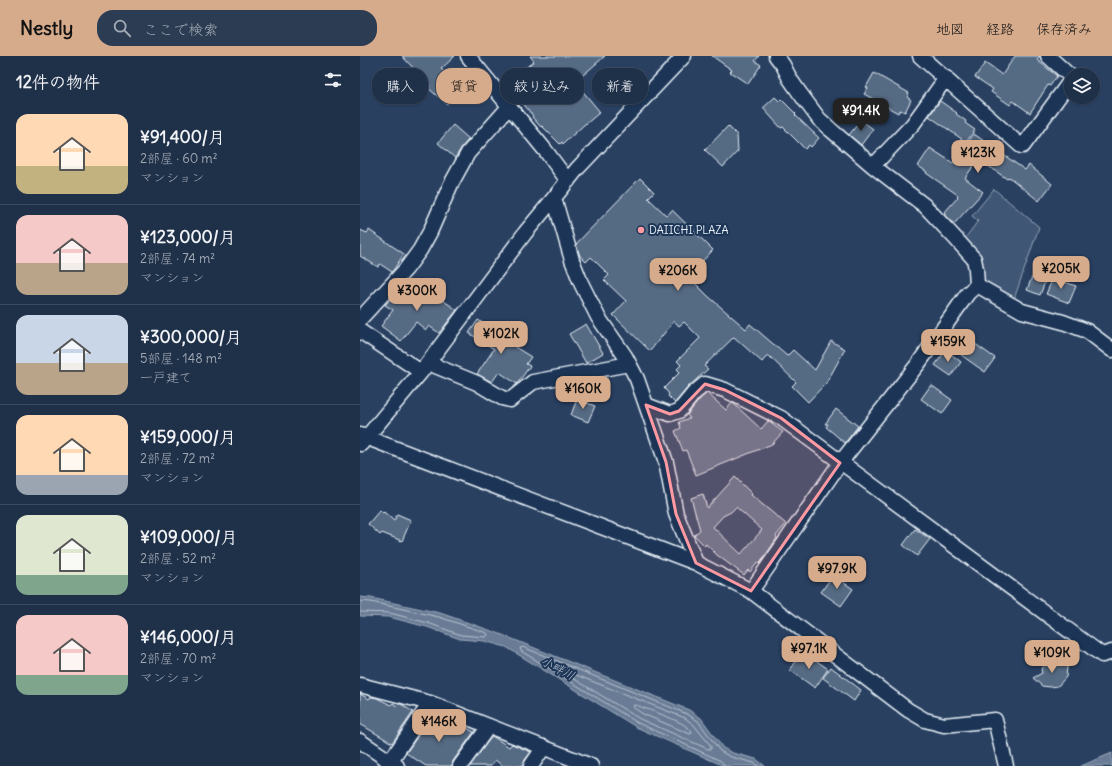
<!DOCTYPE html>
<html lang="ja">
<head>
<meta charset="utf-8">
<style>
  :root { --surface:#1f3049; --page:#2c3c53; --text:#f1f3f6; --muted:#a1a9b4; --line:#3c4b61; --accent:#d6ab8b }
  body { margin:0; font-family:Delius,"Klee One",sans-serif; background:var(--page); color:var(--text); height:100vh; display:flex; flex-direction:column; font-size:15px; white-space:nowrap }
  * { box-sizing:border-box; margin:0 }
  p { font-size:13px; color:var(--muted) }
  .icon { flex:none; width:22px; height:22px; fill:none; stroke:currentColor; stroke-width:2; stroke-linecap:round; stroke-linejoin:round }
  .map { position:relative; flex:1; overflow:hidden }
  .side { display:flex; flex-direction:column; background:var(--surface); width:360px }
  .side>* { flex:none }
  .hud { position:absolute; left:12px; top:12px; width:380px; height:36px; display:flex; gap:8px }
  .tools { position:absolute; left:704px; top:12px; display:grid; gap:8px }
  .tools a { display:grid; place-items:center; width:36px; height:36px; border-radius:50%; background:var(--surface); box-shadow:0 1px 3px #0004,0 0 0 1px var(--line); font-size:20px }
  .price { position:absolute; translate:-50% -34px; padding:0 9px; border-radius:8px; background:var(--accent); color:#111; font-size:13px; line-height:26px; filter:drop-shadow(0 1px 2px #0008) }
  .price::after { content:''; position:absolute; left:50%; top:24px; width:12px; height:9px; margin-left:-6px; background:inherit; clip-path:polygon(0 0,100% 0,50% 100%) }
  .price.active { background:#222; color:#fff }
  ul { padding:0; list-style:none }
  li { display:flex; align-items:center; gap:12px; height:100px; padding:0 16px }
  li+li { border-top:1px solid var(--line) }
  li span { display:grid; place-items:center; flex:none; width:112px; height:80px; border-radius:12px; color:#555 }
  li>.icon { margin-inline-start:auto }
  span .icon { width:48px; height:48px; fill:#fffc; stroke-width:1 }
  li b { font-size:17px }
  h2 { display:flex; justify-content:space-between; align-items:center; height:48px; padding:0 16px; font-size:17px }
  .tag { padding:0 14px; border-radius:16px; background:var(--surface); box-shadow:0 1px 3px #0004,0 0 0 1px var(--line); font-size:14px; line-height:36px }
  .tag.active { background:var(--accent); color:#111 }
  header { display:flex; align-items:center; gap:24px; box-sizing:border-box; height:56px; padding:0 20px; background:var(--accent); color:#111 }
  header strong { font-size:19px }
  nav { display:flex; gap:22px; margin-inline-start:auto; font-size:14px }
  .search { width:280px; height:36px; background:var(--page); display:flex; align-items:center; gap:10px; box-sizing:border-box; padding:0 14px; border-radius:16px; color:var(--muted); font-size:15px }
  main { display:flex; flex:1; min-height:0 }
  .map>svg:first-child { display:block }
  .green { fill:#415774; stroke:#94a4b6 }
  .water { fill:#6b7c95; stroke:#9dabbd }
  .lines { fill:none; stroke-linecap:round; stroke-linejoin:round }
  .shore { stroke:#b6c2d0; stroke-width:1 }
  .building { fill:#556a83; stroke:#e8f1f8; fill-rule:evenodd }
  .street-casing { stroke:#e8f1f8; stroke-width:17 }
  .street { stroke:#1d3557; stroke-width:14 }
  .marked { fill:#ff9aa2; fill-opacity:0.2; stroke:#ff9aa2; stroke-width:3; stroke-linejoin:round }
  .poi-dot { fill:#ff9aa2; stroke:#1d3557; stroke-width:1.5 }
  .labels { text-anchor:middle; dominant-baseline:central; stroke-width:4; stroke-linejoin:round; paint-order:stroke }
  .poi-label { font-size:11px; fill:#e8f1f8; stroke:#1d3557; text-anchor:start }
  .water-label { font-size:12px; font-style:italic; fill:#b6c2d0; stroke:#1d3557 }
</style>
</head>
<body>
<header>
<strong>Nestly</strong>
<div class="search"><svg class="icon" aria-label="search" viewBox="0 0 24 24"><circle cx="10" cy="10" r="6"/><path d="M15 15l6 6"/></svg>ここで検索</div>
<nav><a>地図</a><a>経路</a><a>保存済み</a></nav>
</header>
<main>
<section class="side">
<h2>12件の物件<svg class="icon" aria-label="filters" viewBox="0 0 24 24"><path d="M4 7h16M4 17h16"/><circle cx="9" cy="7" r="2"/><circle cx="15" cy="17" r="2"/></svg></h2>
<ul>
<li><span style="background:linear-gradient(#ffd9b3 65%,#c2b280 0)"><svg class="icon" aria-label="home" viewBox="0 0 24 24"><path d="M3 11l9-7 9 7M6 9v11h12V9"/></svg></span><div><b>¥91,400/月</b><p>2部屋 · 60 m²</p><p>マンション</p></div></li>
<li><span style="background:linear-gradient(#f6c9c9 60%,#b9a48a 0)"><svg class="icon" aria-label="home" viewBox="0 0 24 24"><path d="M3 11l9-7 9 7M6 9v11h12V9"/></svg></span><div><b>¥123,000/月</b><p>2部屋 · 74 m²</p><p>マンション</p></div></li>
<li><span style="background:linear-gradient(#c9d6e8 60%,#b9a48a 0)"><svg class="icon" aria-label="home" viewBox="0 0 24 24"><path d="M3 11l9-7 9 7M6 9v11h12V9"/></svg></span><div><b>¥300,000/月</b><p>5部屋 · 148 m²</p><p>一戸建て</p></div></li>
<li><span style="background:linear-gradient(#ffd9b3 75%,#9aa5b1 0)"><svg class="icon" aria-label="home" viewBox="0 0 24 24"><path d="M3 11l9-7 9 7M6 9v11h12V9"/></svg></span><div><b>¥159,000/月</b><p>2部屋 · 72 m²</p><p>マンション</p></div></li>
<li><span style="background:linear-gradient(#dfe7d0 75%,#7fa58c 0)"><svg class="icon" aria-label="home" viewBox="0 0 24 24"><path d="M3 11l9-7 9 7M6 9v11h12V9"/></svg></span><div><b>¥109,000/月</b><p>2部屋 · 52 m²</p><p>マンション</p></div></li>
<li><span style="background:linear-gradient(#f6c9c9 75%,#7fa58c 0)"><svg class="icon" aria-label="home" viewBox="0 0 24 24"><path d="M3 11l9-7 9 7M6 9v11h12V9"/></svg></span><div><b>¥146,000/月</b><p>2部屋 · 70 m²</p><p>マンション</p></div></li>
</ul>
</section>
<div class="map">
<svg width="752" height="710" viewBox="0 0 752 710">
  <rect width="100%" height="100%" fill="#294061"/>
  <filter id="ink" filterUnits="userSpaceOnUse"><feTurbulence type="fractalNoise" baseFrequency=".025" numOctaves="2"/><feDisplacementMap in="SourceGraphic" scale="8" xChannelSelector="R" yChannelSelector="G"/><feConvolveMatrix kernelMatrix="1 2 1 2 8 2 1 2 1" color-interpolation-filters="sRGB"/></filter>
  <g filter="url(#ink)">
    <!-- green -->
    <path class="green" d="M634,133L679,171L654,243L624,225L617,203L603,185L618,165L612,160Z"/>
    <!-- water -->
    <path class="water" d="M0,541L11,542L80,557L135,576L329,654L341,662L363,692L373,697L396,703L405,710H364L276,671L146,591L124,585L100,583L67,571L29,561L0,560Z
      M752,697V710H721Z"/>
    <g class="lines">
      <!-- shore -->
      <path class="shore" d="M0,545L11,546L79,561L127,577L128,579L126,581L101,579L68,567L30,557L0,556
        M211,617L325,662L334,669L351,690V693H348L280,663L211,621Z
        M274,649H276C288,654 329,666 332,677L330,678L283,658L274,652Z
        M364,710L363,707L361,705L278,667L161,595L160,592L163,591L327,658L338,665L360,695L371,701L394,707L398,710"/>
    </g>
    <!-- building -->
    <path class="building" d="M42,0H95L81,13L105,32L87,48L68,32L70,30Z
      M170,0H245L215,26L240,56L226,68V67L203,88L202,86L200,88L182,70L181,71L172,61L173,60L147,27L174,5Z
      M352,0H399L395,5L401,9L388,28L370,16L372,14Z
      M655,0H680L677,4L697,20L690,30L688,29L670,57L653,45L650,49L631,36L633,33L615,21L625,7L642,19Z
      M514,17L549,37L547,41L551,44L545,56L540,54L538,57L504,38L508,32L506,31Z
      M415,41L419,45L421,43L436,58L435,59L459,82L451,91L449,89L445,93L423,71L421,72L403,52Z
      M580,45L597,57L596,58L606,65L605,67L615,74L606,86L569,60Z
      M501,64L513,73L501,89L489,79Z
      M93,69L109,83L102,91L95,102L78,87Z
      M368,70L377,79L378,95L363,111L345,94Z
      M614,78L665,114L669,109L692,128L679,145L649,121L647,123L618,103L605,122L623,136L594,168L584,157L598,141L597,140L598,139L566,117L567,116L558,110L570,92L593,107Z
      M280,122L294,136L288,142L307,160L312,154L353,194L328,220L348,240L386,273L390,268L427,300L433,294L455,314L471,285L485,293L467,326L448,346L432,330L436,326L408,299L402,306L374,281L344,310L348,313L328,331L315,347L308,340L309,338L304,332L320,316L317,313L321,309L317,305L340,282L324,266L319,270L314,265L290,295L253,259L266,245L244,224L249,219L231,201L226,206L220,200L216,188Z
      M0,174L7,177L9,174L44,198L32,216L20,208L18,211L0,200Z
      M672,221L685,226L680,239L667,234Z
      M693,222L716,230L709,247L686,238Z
      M70,229L81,236L78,241L97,254L79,277L69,270L66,274L56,266L41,285L21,270L33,254L25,249L41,231L49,237L51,234L61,241Z
      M118,264L157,289L155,291L171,301L166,308L170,310L157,328L139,316L132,326L117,318L134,293L109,277Z
      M226,268L243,297L226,307L209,278Z
      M611,285L635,302L625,316L601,299Z
      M586,294L601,306L591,320L575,309Z
      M571,329L592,344L582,358L561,343Z
      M347,337L366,354L372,347L374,348L401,373L408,365L423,376L412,388L336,419L326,394L323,395L315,375L321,372L319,366L330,362L327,359L340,343Z
      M217,343L235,350L228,366L211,359Z
      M476,353L498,370L485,387L466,371L468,368H465Z
      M375,421L392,438L391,439L426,468L416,480L417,482L401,506L399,508L398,506L390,516L388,514L384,519L357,499L346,488L345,490L334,479L340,474L331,442L343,438L347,452ZM376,451L402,474L381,498L353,471L363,460L371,456Z
      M20,454L23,457L24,456L34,465L37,458L51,464L42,485L22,477L20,479L8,468Z
      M555,473L570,483L557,500L543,489Z
      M473,519L493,533L481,550L461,536Z
      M443,595L468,613L455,632L430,614Z
      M689,600L694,610L708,603L706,621L698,630L690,631L682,630L673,622L682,617L681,613Z
      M471,611L501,634L494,645L463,622Z
      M0,638L9,643L11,641L17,642L31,649L33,647L37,650L39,648H41L53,656L32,687L0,668Z
      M73,658L76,661L78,659L83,661L96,671L98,667L114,676L93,705L92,710H66L46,697Z
      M132,680L149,691L152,688L171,696L164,705L163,710H143L135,704L131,710H110Z"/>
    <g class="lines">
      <!-- street casing -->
      <g class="street-casing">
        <path id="street" d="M108,0L185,94L208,125
          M416,0L423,9L430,23L439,36L459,63L471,74L513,110L565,150L596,183L614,203L616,213L617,229
          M560,0L661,90H663L711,24L710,20L688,0
          M513,110L553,68L586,22
          M194,142L212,204L221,227L238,261L265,300L277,323L306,406L316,458L336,507
          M0,263L46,213L60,194L70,176L91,128L108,97L149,51
          M0,275L61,316
          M68,307L117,327L142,342L150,344L173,326L269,308
          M286,349L310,358L319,355L334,337L345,328L365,334L421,362L742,599L752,596
          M0,379L336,507L391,535L548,654L565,664L584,669L635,664L646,710
          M1,388L61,316L165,177L194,142L217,113L324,0
          M391,535L480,407L558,308L608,237L617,229L662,255L703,266L727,275L752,294
          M0,629L70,647L231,710
          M0,685L37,710
          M27,710L70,647
          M100,710L129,670
          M171,710L184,691"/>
      </g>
      <!-- street -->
      <use href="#street" class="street"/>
    </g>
  </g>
  <!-- marked area -->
  <path class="marked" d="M345,328L365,334L421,362L480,407L391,535L336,507L316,458L306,406L286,349L310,358L319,355Z"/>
  <!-- markers -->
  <circle class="poi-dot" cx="281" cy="174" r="4"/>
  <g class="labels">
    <!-- poi labels -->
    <g class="poi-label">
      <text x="289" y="174">DAIICHI PLAZA</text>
    </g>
    <!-- water labels -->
    <g class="water-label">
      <text transform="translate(198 612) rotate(27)">小畔川</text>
    </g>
  </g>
</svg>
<div class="tools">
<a><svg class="icon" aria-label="layers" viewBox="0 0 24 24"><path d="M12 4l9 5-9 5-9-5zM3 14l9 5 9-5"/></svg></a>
</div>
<b class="price active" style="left:501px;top:76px">¥91.4K</b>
<b class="price" style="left:618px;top:118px">¥123K</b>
<b class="price" style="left:701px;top:234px">¥205K</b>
<b class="price" style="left:318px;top:236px">¥206K</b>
<b class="price" style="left:57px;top:256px">¥300K</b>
<b class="price" style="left:141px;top:299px">¥102K</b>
<b class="price" style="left:588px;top:307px">¥159K</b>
<b class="price" style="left:223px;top:354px">¥160K</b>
<b class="price" style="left:477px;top:534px">¥97.9K</b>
<b class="price" style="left:449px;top:614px">¥97.1K</b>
<b class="price" style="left:692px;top:618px">¥109K</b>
<b class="price" style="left:79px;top:687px">¥146K</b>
<div class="hud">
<a class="tag">購入</a>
<a class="tag active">賃貸</a>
<a class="tag">絞り込み</a>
<a class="tag">新着</a>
</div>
</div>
</main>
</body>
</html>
